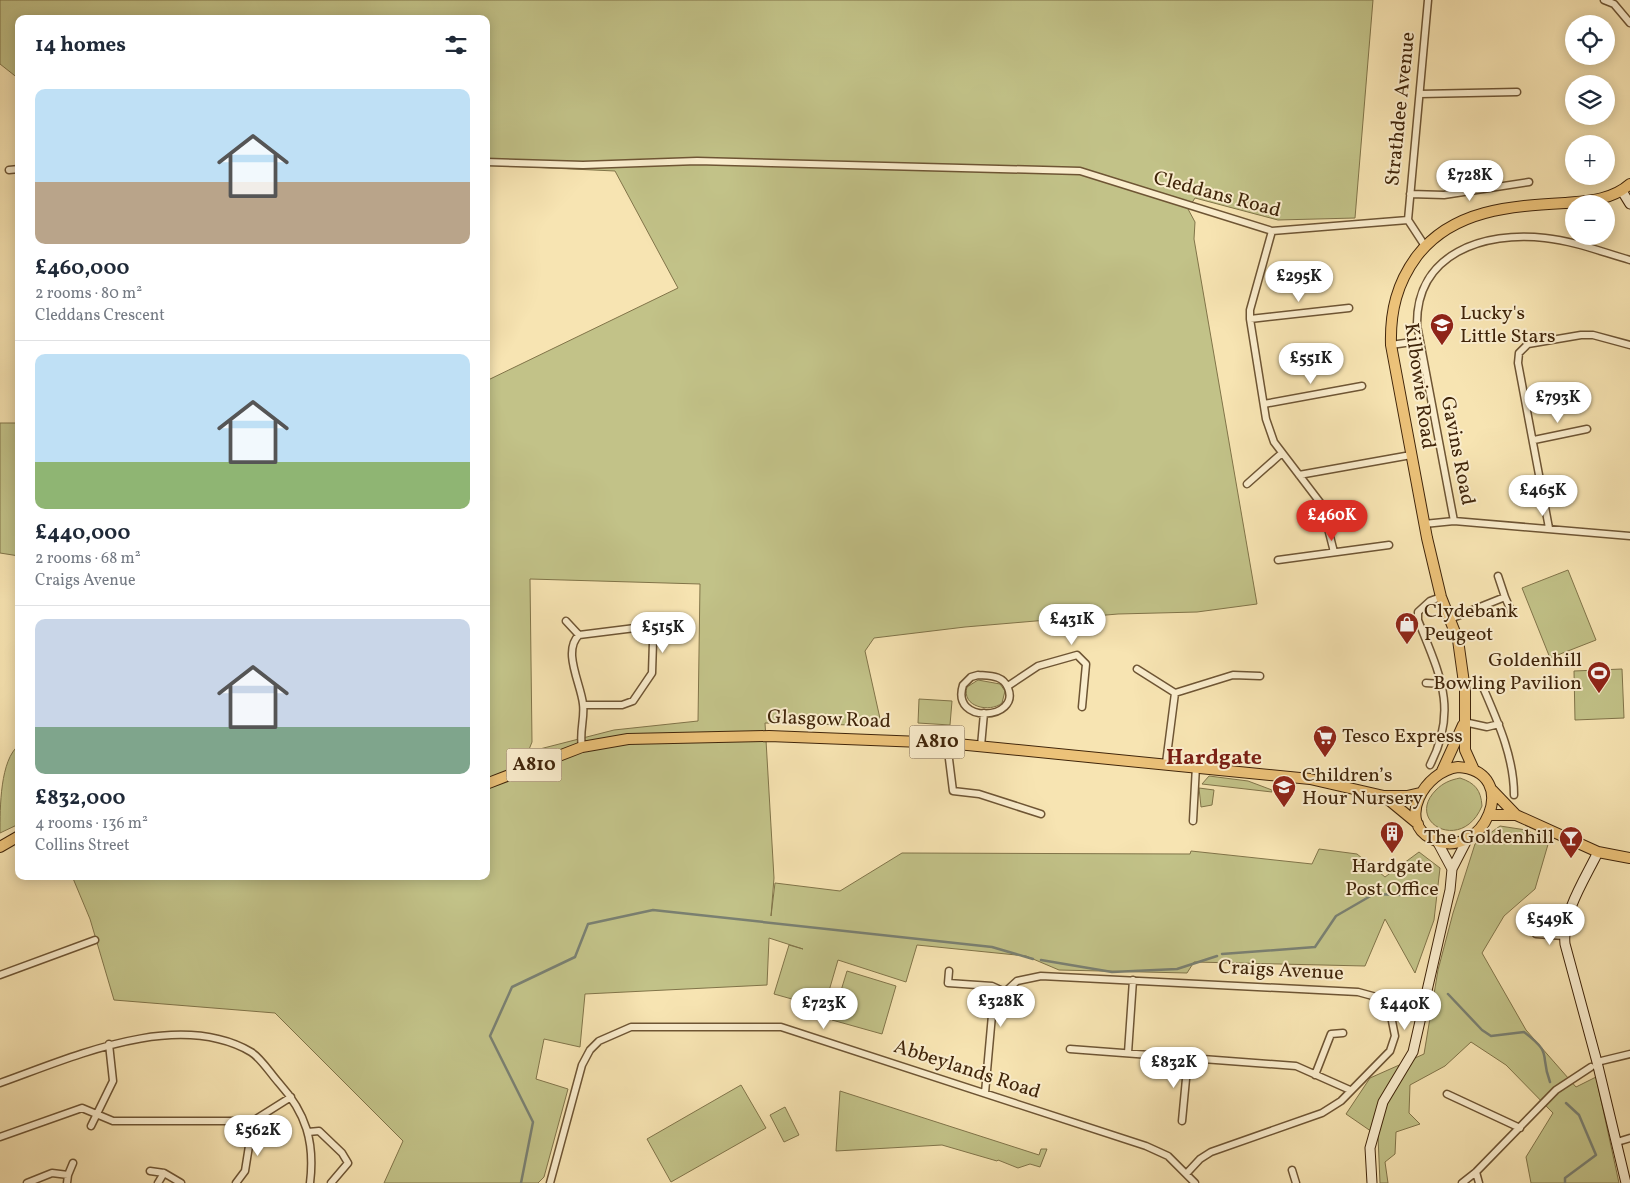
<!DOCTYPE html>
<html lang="en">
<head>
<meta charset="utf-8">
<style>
  :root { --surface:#fff; --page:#f2f2f3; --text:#1f2937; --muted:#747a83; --line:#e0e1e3; --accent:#d93025 }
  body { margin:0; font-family:Vollkorn,serif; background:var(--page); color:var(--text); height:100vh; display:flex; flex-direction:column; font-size:19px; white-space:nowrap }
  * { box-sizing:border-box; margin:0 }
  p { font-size:16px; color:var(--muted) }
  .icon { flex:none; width:28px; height:28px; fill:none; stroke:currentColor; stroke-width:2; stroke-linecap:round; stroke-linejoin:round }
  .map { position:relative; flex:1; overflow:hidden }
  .details { position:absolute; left:15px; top:15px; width:475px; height:865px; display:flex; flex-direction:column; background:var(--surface); border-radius:10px; box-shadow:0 2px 12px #0003 }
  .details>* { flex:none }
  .fabs { position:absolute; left:1565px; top:15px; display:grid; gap:10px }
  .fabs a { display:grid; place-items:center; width:50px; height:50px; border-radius:50%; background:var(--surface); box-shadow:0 2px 12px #0003; font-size:25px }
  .price { position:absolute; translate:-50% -42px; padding:0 11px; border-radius:18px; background:#fff; color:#222; font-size:16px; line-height:32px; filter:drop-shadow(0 1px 2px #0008) }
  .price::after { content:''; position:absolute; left:50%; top:30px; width:15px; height:11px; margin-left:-8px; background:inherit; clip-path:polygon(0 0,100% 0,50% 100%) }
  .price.selected { background:var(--accent); color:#fff }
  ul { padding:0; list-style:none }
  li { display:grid; align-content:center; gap:10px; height:265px; padding:0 20px }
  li+li { border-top:1px solid var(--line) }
  li span { display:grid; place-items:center; height:155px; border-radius:10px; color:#555 }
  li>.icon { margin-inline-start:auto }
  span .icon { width:90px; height:90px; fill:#fffc; stroke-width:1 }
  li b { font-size:21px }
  h2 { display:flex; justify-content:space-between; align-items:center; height:60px; padding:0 20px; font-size:21px }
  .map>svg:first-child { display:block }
  .green { fill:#c2c288; stroke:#817449; fill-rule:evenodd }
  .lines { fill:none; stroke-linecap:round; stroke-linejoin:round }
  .stream { stroke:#7a8072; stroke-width:2.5 }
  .street-casing { stroke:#6e5534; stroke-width:9 }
  .secondary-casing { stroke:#40250a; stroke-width:11 }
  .primary-casing { stroke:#40250a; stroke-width:12 }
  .street { stroke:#faedcd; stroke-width:6 }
  .secondary { stroke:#faedcd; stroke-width:9 }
  .primary { stroke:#ecc279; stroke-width:10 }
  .labels { text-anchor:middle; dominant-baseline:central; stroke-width:4; stroke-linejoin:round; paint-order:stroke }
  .shield { fill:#faedcd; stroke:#786144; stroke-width:1 }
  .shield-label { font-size:19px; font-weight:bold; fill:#40250a }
  .street-label { font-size:20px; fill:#40250a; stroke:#faedcd }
  .poi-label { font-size:20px; fill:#40250a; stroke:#faedcd; text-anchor:start }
  .quarter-label { font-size:22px; font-weight:bold; fill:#7a1f14; stroke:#faedcd }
</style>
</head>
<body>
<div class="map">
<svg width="1630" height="1183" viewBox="0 0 1630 1183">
  <rect width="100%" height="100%" fill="#f7e4b2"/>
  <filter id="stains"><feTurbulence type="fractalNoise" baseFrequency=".004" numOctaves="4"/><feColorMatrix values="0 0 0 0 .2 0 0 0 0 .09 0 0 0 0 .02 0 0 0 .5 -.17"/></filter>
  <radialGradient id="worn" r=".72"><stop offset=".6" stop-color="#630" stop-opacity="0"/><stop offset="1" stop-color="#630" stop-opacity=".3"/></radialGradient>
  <!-- green -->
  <path class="green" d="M0,0H1373L1355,218L1278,220L1195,198L1188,209L1195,222L1194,239L1257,604L1197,612L1118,614L965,627L874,638L865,651L881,723L852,725L765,723L774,878L771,916L775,883L840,891L902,853L1190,854L1191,851L1312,864L1319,849L1357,854L1385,877L1419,852L1440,868L1434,920L1415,973L1385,919L1365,966L1194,962L1187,973L1059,970L1026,956L917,945L906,982L838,960L824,1008L774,994L789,945L803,949L769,938L767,985L585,994L580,1047L544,1039L536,1079L568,1089L544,1177L538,1183H384L403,1141L275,1013L114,1000L90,919L72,876H486V381L678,288L615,171L486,165V19H19V79L0,64ZM530,579L700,584L698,721L614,730L528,752L532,742Z
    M0,423H19V556L0,553Z
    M1568,570L1596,640L1550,658L1522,588Z
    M1622,669L1624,718L1575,720L1574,671Z
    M978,680L1000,684L1005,691L1002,703C990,713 961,707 967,687Z
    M919,699L952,701L950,725L918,723Z
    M19,745V824L0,833C0,807 0,760 19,745Z
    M1209,776L1248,781L1272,790V792L1202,784Z
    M1460,778C1475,783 1481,790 1482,806C1462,854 1404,822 1436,790C1443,783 1450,780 1460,778Z
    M1199,788L1214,790L1212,805L1201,807Z
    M1500,826L1526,830L1549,841L1535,889L1504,916L1482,953L1526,1030L1576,1087L1596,1077L1619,1183H1531L1526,1157L1553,1113L1506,1065L1471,1042L1445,1066L1410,1085L1409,1113L1420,1124L1396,1132L1395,1154L1385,1162L1388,1183H1380L1378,1136L1346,1114L1370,1078L1424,1054L1438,970L1453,913L1475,844Z
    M847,971L896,986L882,1034L832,1020Z
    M741,1085L766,1128L671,1182L647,1139Z
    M840,1091L1039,1155L1041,1149H1047L1040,1167L1030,1164L1018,1168L998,1160L997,1161L942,1145L836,1151Z
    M785,1107L799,1135L784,1142L770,1115Z"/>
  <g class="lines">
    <!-- stream -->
    <path class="stream" d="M1222,954L1315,947L1336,916L1374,894L1403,895
      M1041,960L1112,972L1177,969L1217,956
      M1448,994L1482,1030L1491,1036L1524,1032C1554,1055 1539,1053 1550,1082
      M521,1183L533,1122L490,1036L512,987L575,957L588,924L653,910L992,947L1033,959
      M1565,1183V1178L1596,1155L1579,1115L1566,1103"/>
    <!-- street casing -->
    <g class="street-casing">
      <path id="street" d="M1604,0L1614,4L1630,23
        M1420,94L1517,92
        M486,162L583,165L697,161L1080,171L1272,231L1408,220L1425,246
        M9,170L19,169
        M1410,194L1444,195L1529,182
        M1408,220L1428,0
        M1272,231L1250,310V319L1266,419L1274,442L1322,505L1334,552
        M1250,319L1349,308
        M1391,345L1419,341
        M1264,404L1362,386
        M1534,440L1587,429
        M1299,475L1411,455
        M1247,484L1282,453
        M1454,521L1417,325C1416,253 1484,231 1545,238C1574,241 1602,252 1630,260
        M1424,524L1454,521L1630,536
        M1549,528L1518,363L1519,353L1528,344L1581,335H1593L1630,345
        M1278,560L1389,545
        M1505,597L1512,613
        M1450,619L1505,597L1498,576
        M566,621L579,635L635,628L648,632L653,642L652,673L633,701L622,705H584
        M579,635C562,651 581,684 583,704C585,718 579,732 582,747
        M1137,669L1175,693
        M978,675C990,676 1003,675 1008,688C1021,720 950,725 963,685L971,677Z
        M1426,683L1442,684
        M1482,685C1497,720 1514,756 1514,795
        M1008,686L1038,666L1077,655L1086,664L1082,707
        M1464,722L1487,727L1499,724
        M947,743L953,791L979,794L1041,814
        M981,746L984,713
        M1166,763L1175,693L1233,675L1260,676
        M1430,765C1459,709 1439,673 1418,620V612L1430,601L1441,597
        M1193,821L1196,766
        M1536,934L1564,936
        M949,971L948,983L992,986L1005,992
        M0,975L95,940
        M1070,1049L1296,1066L1350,1090
        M1128,1053L1133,980
        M1597,1062L1630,1054
        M1315,1075L1331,1034L1343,1033
        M0,1083C73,1057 177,1009 251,1052C261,1058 270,1073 279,1083C306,1113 315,1142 310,1183
        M985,1093L992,1015L1005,992L1017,981L1041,976L1358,992L1380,998L1391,1016L1395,1036L1390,1051L1341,1101L1322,1113L1211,1152L1200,1159L1187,1173
        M1447,1094L1520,1128
        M1182,1121L1188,1058
        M91,1126L113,1081L109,1044
        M308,1132L319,1131L342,1153L348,1163L331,1183
        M0,1137L82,1108L113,1121H253L291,1097
        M1617,1142L1630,1138
        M1292,1170L1296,1183
        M150,1171L164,1173L181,1183
        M1476,1172L1479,1183
        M27,1183L52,1173L68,1175
        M67,1183L68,1175L73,1163
        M158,1183L164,1173
        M236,1183L245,1171L253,1121
        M550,1183L582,1065L590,1050L599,1041L631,1027H781L1146,1146L1168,1156L1195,1183
        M1462,1183L1476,1172L1556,1090L1591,1067"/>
    </g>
    <!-- secondary casing -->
    <g class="secondary-casing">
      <path id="secondary" d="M1622,191L1630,204
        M1437,841L1452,869
        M1598,852C1585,879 1562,913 1565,944L1597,1062L1626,1183
        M1372,1183L1370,1148L1383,1102L1413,1052L1450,890L1452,869L1468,838"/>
    </g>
    <!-- primary casing -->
    <g class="primary-casing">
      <path id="primary" d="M1458,767C1523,771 1484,864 1432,839C1396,821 1425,771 1458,767Z
        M1474,770L1465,750V690L1458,640L1441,597L1427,538L1391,345C1390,311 1397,283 1417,256C1453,209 1512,206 1566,203C1588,201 1612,200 1630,184
        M1442,771L1463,725
        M486,784L582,747L628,739L769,736L947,743L1310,779L1384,796H1407L1420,793
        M1492,790L1516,815L1598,852L1630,858
        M1384,796L1418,824
        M1490,815H1516
        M0,847L19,836"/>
    </g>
    <!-- street -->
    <use href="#street" class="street"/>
    <!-- secondary -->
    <use href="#secondary" class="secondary"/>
    <!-- primary -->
    <use href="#primary" class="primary"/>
  </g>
  <!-- icons -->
  <defs>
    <g id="school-pin" transform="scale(1.25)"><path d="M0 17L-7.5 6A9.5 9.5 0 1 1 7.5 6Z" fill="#8f2418" stroke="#faedcd"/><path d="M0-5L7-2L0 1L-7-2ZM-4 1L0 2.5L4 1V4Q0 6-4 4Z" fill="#fff"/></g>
    <g id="shop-pin" transform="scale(1.25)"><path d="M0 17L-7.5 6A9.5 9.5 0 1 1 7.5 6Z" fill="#8f2418" stroke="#faedcd"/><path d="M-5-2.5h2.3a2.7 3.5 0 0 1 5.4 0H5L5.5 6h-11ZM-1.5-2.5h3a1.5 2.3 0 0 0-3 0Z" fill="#fff"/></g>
    <g id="stadium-pin" transform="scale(1.25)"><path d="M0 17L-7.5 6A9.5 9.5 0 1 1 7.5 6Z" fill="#8f2418" stroke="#faedcd"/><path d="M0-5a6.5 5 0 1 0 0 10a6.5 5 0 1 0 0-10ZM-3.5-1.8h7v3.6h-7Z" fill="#fff"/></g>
    <g id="supermarket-pin" transform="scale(1.25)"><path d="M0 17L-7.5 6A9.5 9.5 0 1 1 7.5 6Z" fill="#8f2418" stroke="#faedcd"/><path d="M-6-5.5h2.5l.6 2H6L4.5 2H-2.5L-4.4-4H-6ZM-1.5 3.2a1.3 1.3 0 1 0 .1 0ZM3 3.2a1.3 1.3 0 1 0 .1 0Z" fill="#fff"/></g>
    <g id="building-pin" transform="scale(1.25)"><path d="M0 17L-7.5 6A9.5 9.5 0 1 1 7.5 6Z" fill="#8f2418" stroke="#faedcd"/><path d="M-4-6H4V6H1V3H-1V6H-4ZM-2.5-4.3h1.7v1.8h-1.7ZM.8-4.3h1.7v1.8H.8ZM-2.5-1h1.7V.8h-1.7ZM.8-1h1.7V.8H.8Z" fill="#fff"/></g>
    <g id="bar-pin" transform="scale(1.25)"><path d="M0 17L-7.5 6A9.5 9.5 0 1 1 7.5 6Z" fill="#8f2418" stroke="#faedcd"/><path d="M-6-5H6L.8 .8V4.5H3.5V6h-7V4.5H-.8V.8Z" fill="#fff"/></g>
  </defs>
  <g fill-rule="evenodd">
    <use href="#school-pin" x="1442" y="325"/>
    <use href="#shop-pin" x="1407" y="624"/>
    <use href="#stadium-pin" x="1599" y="673"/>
    <use href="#supermarket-pin" x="1325" y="737"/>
    <use href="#school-pin" x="1284" y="787"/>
    <use href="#building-pin" x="1392" y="833"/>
    <use href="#bar-pin" x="1571" y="838"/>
  </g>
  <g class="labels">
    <!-- shield labels -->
    <g class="shield">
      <rect x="909.5" y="725.5" width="55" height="33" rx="4"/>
      <rect x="506.5" y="748.5" width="55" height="33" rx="4"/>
    </g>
    <g class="shield-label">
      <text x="937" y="742">A810</text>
      <text x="534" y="765">A810</text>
    </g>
    <!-- street labels -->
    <g class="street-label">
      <text transform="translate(1401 109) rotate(-84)">Strathdee Avenue</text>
      <text transform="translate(1217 195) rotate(15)">Cleddans Road</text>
      <text transform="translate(1419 386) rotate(82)">Kilbowie Road</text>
      <text transform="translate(1457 451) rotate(79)">Gavins Road</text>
      <text transform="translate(829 720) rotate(2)">Glasgow Road</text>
      <text transform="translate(1281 971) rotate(3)">Craigs Avenue</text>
      <text transform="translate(967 1070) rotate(18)">Abbeylands Road</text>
    </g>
    <!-- poi labels -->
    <g class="poi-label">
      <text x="1460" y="314">Lucky's<tspan x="1460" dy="23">Little Stars</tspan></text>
      <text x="1424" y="612">Clydebank<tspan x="1424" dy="23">Peugeot</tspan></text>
      <text x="1582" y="661" text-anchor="end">Goldenhill<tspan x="1582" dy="23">Bowling Pavilion</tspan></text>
      <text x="1342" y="737">Tesco Express</text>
      <text x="1302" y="776">Children’s<tspan x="1302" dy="23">Hour Nursery</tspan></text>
      <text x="1554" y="838" text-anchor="end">The Goldenhill</text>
      <text x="1392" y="867" text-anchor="middle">Hardgate<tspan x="1392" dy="23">Post Office</tspan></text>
    </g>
    <!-- quarter labels -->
    <g class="quarter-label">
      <text x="1214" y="758">Hardgate</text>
    </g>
  </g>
  <rect width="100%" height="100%" filter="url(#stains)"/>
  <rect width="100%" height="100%" fill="url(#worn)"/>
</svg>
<div class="fabs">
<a><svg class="icon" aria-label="locate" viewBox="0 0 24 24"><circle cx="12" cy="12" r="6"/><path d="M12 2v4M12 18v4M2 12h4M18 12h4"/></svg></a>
<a><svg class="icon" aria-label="layers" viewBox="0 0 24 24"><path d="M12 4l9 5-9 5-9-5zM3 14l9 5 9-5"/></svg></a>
<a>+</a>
<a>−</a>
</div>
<b class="price" style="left:1470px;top:202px">£728K</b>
<b class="price" style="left:1299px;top:303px">£295K</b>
<b class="price" style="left:1311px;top:385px">£551K</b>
<b class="price" style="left:1558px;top:424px">£793K</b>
<b class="price" style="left:1543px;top:517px">£465K</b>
<b class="price selected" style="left:1332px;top:542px">£460K</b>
<b class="price" style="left:1072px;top:646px">£431K</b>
<b class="price" style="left:663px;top:654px">£515K</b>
<b class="price" style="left:1550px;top:946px">£549K</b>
<b class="price" style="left:1001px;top:1028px">£328K</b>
<b class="price" style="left:824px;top:1030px">£723K</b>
<b class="price" style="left:1405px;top:1031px">£440K</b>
<b class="price" style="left:1174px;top:1089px">£832K</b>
<b class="price" style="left:258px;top:1157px">£562K</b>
<section class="details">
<h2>14 homes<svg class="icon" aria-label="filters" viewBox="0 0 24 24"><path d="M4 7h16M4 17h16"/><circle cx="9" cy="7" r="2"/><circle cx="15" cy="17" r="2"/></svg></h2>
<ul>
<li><span style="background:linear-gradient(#bfe0f5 60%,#b9a48a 0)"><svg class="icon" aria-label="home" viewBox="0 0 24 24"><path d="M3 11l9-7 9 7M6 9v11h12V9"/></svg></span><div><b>£460,000</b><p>2 rooms · 80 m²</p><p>Cleddans Crescent</p></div></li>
<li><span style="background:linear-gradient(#bfe0f5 70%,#8fb573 0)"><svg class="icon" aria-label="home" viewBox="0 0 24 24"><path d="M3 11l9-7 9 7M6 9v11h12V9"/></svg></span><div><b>£440,000</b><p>2 rooms · 68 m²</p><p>Craigs Avenue</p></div></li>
<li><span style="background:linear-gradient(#c9d6e8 70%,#7fa58c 0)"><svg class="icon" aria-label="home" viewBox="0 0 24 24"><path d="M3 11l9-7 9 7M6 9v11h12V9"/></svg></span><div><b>£832,000</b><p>4 rooms · 136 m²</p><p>Collins Street</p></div></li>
</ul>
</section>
</div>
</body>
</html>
